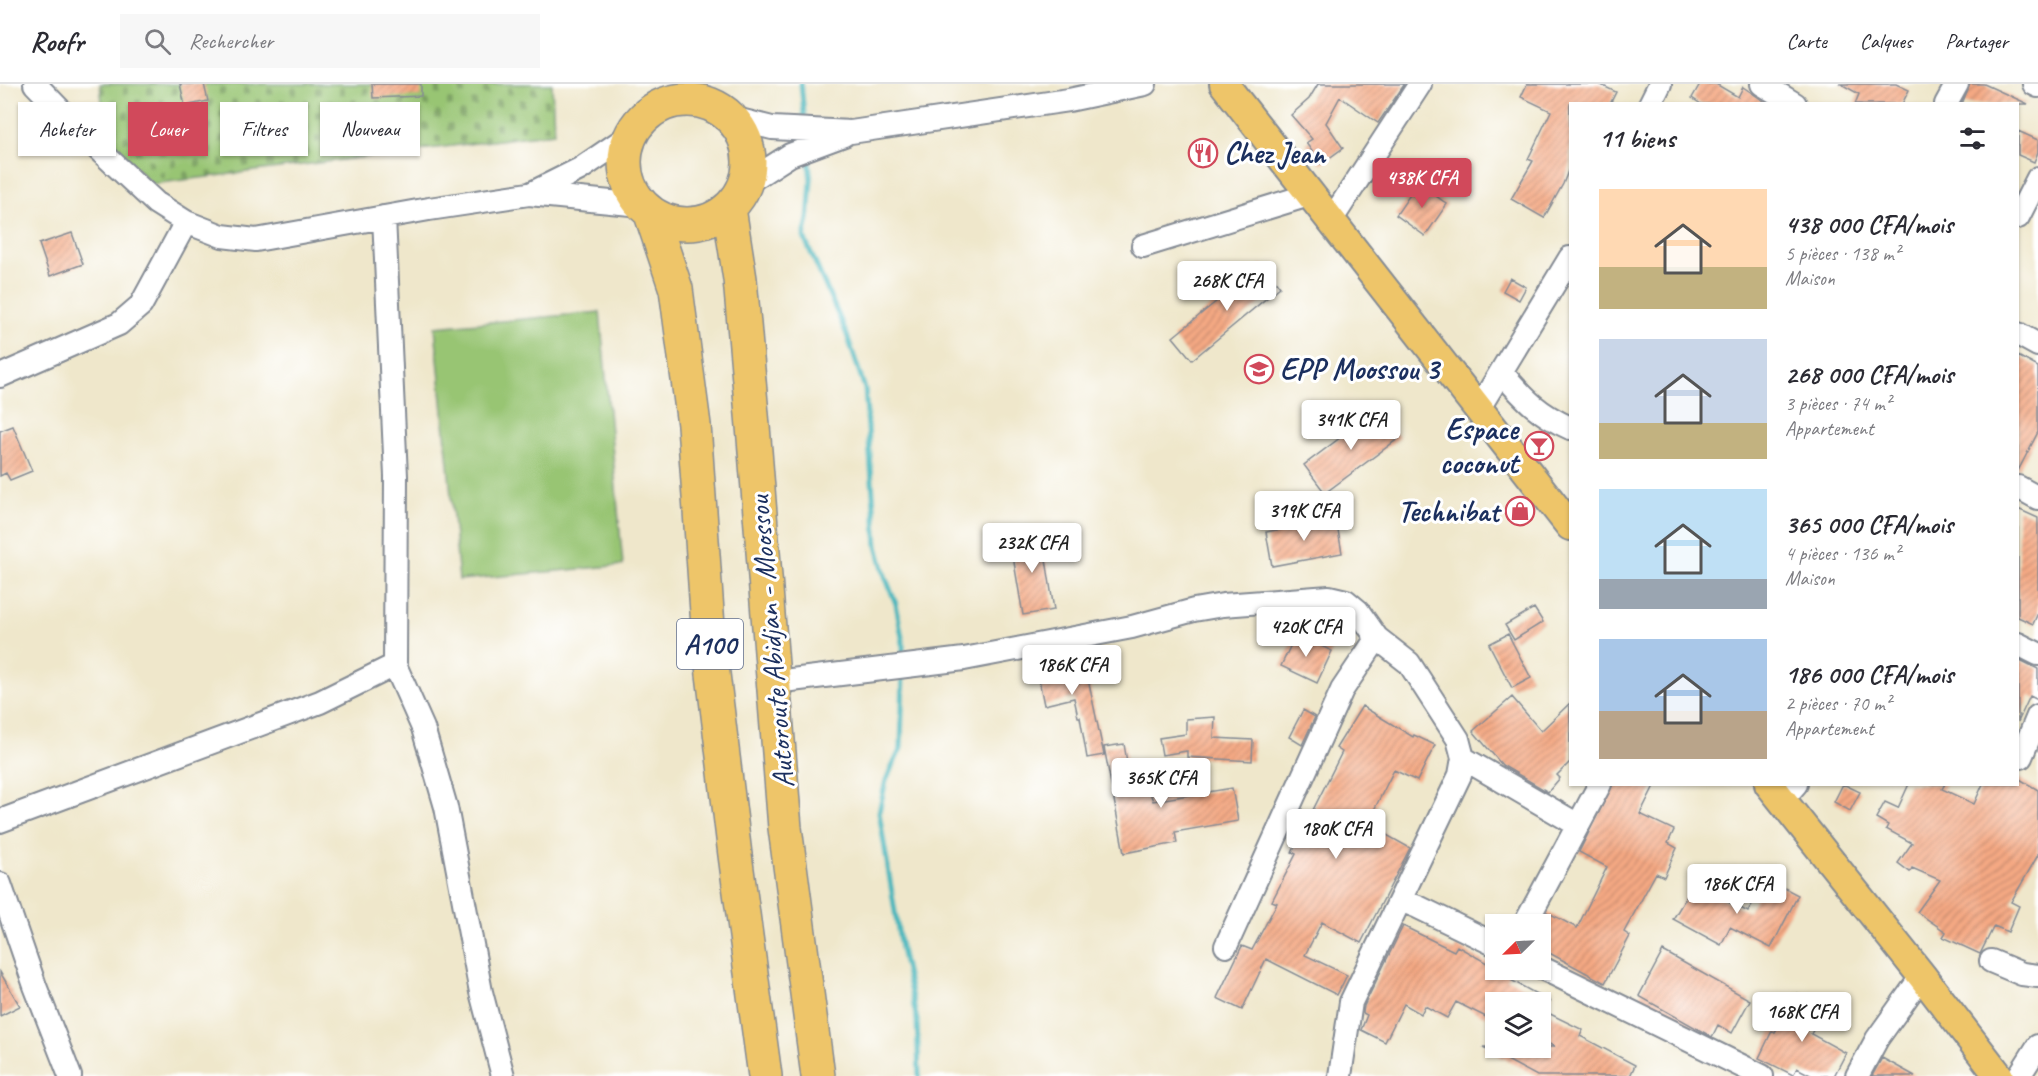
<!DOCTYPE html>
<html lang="fr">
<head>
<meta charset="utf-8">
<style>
  :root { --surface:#fff; --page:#f7f7f7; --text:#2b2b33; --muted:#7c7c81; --line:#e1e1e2; --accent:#d1495b }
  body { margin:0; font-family:Caveat,sans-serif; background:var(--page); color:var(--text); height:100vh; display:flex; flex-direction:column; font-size:22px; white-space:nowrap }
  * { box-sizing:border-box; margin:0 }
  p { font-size:20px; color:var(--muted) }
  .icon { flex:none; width:33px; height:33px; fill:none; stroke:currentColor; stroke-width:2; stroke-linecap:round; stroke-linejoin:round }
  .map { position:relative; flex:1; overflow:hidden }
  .panel { position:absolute; left:1569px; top:18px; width:450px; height:684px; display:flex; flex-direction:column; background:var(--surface); border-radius:0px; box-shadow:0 2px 4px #0004 }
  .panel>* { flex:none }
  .guide { position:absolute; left:18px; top:18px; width:570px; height:54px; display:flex; gap:12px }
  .needle { width:39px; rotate:246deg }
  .fabs { position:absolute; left:1485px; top:830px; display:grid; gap:12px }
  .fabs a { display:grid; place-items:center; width:66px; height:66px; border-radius:0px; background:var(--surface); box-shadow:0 2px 4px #0004; font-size:30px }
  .price { position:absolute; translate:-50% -51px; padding:0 14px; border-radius:6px; background:#fff; color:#222; font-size:20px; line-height:39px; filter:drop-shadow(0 2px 3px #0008) }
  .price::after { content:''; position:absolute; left:50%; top:36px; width:18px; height:14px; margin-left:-9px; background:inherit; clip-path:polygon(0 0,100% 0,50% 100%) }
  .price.active { background:var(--accent); color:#fff }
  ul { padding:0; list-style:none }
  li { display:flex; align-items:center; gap:18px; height:150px; padding:0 30px }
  li span { display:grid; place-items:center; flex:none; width:168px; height:120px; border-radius:0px; color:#555 }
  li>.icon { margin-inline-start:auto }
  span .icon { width:72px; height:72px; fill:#fffc; stroke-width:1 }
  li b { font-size:26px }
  h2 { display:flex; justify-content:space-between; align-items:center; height:72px; padding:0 30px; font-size:26px }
  .pill { padding:0 21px; border-radius:0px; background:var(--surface); box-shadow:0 2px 4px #0004; font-size:21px; line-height:54px }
  .pill.active { background:var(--accent); color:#fff }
  header { display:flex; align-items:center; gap:36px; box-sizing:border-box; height:84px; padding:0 30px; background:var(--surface); border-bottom:2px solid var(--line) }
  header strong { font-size:28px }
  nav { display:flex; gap:33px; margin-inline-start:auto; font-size:21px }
  .search { width:420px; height:54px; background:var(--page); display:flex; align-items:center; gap:15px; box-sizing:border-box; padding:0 21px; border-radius:0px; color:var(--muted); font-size:22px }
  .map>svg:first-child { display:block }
  .cemetery { fill:url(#cemetery-stones); stroke:#5a7a68; stroke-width:1.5 }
  .garden { fill:#98c573; stroke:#5a7a68; stroke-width:1.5 }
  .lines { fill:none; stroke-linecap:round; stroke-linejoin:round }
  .stream { stroke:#46b6bc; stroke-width:5 }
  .building { fill:url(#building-hatch) }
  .minor-casing { stroke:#858b94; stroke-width:26 }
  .major-casing { stroke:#858b94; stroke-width:32 }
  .highway-casing { stroke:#858b94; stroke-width:36 }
  .minor { stroke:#fff; stroke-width:22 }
  .major { stroke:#eec569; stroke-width:28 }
  .highway { stroke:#eec569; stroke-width:33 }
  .labels { text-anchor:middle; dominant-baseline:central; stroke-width:6; stroke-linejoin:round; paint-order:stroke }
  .shield { fill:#fff; stroke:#5f6d8e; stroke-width:1.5 }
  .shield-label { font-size:28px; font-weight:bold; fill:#1b2f5e }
  .poi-label { font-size:30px; font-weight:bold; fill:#1b2f5e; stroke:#fff; text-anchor:start }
  .street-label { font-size:30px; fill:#1b2f5e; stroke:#fff }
</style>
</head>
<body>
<header>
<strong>Roofr</strong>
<div class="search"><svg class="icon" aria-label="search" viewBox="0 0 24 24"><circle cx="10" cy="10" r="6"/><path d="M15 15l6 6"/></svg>Rechercher</div>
<nav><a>Carte</a><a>Calques</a><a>Partager</a></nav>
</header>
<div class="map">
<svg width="2038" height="992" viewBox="0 0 2038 992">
  <defs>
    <pattern id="cemetery-stones" width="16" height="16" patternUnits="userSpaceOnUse" patternTransform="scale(1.5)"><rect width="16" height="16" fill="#98c573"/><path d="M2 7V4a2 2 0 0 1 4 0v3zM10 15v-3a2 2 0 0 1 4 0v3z" fill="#7ba062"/></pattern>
    <pattern id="building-hatch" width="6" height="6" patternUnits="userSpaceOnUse" patternTransform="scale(1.5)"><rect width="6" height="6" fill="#f5a983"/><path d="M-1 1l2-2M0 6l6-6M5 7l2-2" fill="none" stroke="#c68a6e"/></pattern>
  </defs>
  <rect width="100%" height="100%" fill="#fff"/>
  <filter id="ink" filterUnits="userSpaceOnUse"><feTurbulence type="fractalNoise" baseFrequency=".0167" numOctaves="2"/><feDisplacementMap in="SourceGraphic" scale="12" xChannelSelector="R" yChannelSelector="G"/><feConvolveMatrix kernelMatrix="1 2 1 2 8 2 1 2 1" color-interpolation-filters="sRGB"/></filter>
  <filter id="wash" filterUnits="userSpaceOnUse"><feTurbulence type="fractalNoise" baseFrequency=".008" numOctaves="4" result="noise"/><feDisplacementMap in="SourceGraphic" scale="24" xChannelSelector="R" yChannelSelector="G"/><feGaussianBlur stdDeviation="1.35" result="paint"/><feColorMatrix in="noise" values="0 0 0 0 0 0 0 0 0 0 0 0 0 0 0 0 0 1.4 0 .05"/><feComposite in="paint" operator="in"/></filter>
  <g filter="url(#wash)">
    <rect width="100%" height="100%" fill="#efe7cb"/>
    <!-- cemetery -->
    <path class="cemetery" d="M100,0H552L554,49L152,100L106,54Z"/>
    <!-- garden -->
    <path class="garden" d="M600,228L623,481L459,496L435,243Z"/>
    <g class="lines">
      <!-- stream -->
      <path class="stream" d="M801,0L805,40
        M808,70L811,97L808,135L804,153L847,251L865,305L877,462L885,492L896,520L903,559V578
        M903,587L901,664L886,696L879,728L901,865L917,936L919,992"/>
    </g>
    <g id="blocks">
      <!-- building -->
      <path class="building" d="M180,0H204L208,17L185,22Z
        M372,0H421V12L373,14Z
        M1318,0H1403L1404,1L1378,39L1340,13L1326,39L1343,64L1321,80L1306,59L1312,55L1291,31L1309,15Z
        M1527,0H1599L1616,8L1610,20H1570V82L1563,100L1544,134L1511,115L1533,77L1528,75L1551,27L1521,13Z
        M1700,0H1716L1738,13L1743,3L1768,20H1701L1692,14Z
        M1841,0H1896L1909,6L1902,20H1855L1859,10Z
        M1970,0H1984L2028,20H1962Z
        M2018,47L2038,56V68L2034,78L2018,71Z
        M1418,99L1447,120L1425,152L1396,131Z
        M72,149L83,180L50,192L39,160Z
        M1262,180L1280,203L1192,276L1173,253Z
        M1510,194L1526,203L1519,216L1503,207Z
        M2018,272L2038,283V348L2018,387Z
        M1377,326L1399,354L1325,409L1304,381Z
        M13,342L32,387L10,396L6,389L0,392V347Z
        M2018,425L2038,434V529L2033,540L2018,533Z
        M1336,435L1342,469L1272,482L1266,448Z
        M1042,450L1054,526L1023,531L1010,455Z
        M1534,524L1543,538L1514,556L1505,541Z
        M1296,550L1332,567L1317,599L1281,582Z
        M1508,550L1531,594L1512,604L1489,560Z
        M1083,571L1104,671L1087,674L1080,633H1078L1074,614L1044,621L1036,581Z
        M2018,575L2038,585V616L2030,612L2018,638Z
        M1512,613L1541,647L1570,619V678L1557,691L1560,694L1548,708L1502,681L1473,647Z
        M1362,622L1413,653L1414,651L1435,661L1417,697L1394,686L1367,740L1410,764L1361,859L1322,838L1305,871L1347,891L1337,911L1266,875L1242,926L1217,914L1242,862L1252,866L1277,819L1272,817L1296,770L1292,768L1342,668L1336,664Z
        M1303,626L1315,633L1302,661L1289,653Z
        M1215,633L1214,654L1253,656L1252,677L1187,673V667L1162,671L1159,654L1186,650V635Z
        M1124,660L1132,708L1148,703L1153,717L1232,704L1238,737L1175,748L1177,759L1124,769L1104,663Z
        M2018,694L2038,706V771L2011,818L2019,822L2008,848L1994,842L1980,870L1943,853L1946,848L1917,828L1940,796L1912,784L1910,788L1898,779L1912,759L1886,745L1888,741L1876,734L1885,718L1898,724L1909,700H1945L1942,705L1974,720L1983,700H2018Z
        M1613,700H1655L1640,730L1674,746L1668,759L1677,764L1664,793L1656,789L1624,848L1630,852L1605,899L1540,864V840L1547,828L1577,844L1607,783L1579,768Z
        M1843,700L1860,708L1850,727L1834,718Z
        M1773,798L1798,811L1771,864L1730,843L1721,861L1673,835L1694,800L1748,828L1760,805L1768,809Z
        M1403,842L1454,867L1457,862L1492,882L1493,880L1496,881V885H1502L1510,889L1507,894L1551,918H1496V931L1489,928L1486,933L1456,918L1447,934L1425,922L1421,930L1404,920L1385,958L1361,946L1367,931L1363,929L1364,922Z
        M1663,867L1750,916L1732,949L1718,941L1712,953L1639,912Z
        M0,888L20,922L0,932Z
        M1797,909L1825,925L1811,950L1846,969L1834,992H1812L1797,984L1793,991L1759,974L1772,947L1775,948Z
        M1540,925L1583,946L1580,952L1635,981L1630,992H1537L1483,963H1555L1540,955Z
        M1882,974L1915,992H1872Z"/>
    </g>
  </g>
  <g filter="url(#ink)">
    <use href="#blocks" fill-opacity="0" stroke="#858b94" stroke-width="1.5"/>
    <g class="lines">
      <!-- minor casing -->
      <g class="minor-casing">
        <path id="minor" d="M35,0L98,65L156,119L186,138L222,152L256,156L429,125L529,110L641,121
          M1762,0L1795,20
          M2034,0L2038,2
          M1650,20L1660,0
          M1946,20L1957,0
          M732,34L772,44L851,48L1069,16L1145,0
          M745,100L790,71L844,51
          M530,110L580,85L630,51
          M384,133L396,392L395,581L423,644L446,723L481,908L503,992
          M2018,133L2038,94
          M1332,135L1420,0
          M1143,162L1312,110
          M2018,250L2038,261
          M1501,288C1525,315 1537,329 1570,344
          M0,292L119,240L141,221L186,138
          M1479,324L1570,174
          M2018,403L2038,414
          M2018,560L2038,570
          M775,598L964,575L1132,543L1194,526L1223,521L1329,513L1346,517L1358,527L1377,554L1409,579L1458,655L1463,674L1460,691L1351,918L1340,992
          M2021,673L2038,632
          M1463,674L1578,741
          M1782,716L1796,700
          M0,737L320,618L395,581
          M0,800L35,902L70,992
          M1400,816L1418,823L1496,861
          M1525,840L1600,700
          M1226,862L1342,606L1377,554
          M1991,877L2022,890L2038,892
          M1540,883L1762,992
          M1857,992L1877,955L1922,892
          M2019,992L2038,962"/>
      </g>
      <!-- major casing -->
      <g class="major-casing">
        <path id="major" d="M1224,0L1570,442
          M1769,700L1922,892L1999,992"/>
      </g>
      <!-- highway casing -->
      <g class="highway-casing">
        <path id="highway" d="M625 78a62 62 0 1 1 124 0a62 62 0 1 1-124 0Z
          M729,124L740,195L753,342L785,744L818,992
          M651,130L676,205L694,341L709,557L735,771L765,992"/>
      </g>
      <!-- minor -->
      <use href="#minor" class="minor"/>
      <!-- major -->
      <use href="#major" class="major"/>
      <!-- highway -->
      <use href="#highway" class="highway"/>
    </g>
  </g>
  <!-- icons -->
  <defs>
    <g id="restaurant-ring" transform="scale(1.5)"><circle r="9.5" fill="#fff" stroke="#d1495b" stroke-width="1.5"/><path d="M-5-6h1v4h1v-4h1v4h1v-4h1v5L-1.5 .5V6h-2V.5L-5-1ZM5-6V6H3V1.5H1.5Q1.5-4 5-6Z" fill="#d1495b"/></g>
    <g id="school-ring" transform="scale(1.5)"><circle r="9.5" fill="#fff" stroke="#d1495b" stroke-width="1.5"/><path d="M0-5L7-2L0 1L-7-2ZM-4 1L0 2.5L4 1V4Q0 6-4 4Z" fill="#d1495b"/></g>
    <g id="bar-ring" transform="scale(1.5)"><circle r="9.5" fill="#fff" stroke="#d1495b" stroke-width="1.5"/><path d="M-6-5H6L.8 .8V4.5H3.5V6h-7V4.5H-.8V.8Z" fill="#d1495b"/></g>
    <g id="shop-ring" transform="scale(1.5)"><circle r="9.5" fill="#fff" stroke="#d1495b" stroke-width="1.5"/><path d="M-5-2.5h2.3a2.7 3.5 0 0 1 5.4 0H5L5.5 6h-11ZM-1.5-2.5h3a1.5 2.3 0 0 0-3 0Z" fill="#d1495b"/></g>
  </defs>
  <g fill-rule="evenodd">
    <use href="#restaurant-ring" x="1203" y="69"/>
    <use href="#school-ring" x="1259" y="285"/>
    <use href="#bar-ring" x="1539" y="362"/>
    <use href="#shop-ring" x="1520" y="427"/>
  </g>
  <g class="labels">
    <!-- shield labels -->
    <rect class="shield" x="677" y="535" width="66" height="50" rx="4.5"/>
    <g class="shield-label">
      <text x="710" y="560">A100</text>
    </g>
    <!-- poi labels -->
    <g class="poi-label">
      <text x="1224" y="69">Chez Jean</text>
      <text x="1280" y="285">EPP Moossou 3</text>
      <text x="1518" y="345" text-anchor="end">Espace<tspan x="1518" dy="34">coconut</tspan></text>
      <text x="1499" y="427" text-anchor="end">Technibat</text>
    </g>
    <!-- street labels -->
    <g class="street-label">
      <text transform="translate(771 558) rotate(-95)">Autoroute Abidjan - Moossou</text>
    </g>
  </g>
</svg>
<div class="fabs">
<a><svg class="needle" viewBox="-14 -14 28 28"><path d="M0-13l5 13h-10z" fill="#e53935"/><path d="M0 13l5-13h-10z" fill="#7c7c81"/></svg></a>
<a><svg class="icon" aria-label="layers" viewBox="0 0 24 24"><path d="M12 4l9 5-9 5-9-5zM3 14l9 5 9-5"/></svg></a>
</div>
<b class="price active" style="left:1422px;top:125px">438K CFA</b>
<b class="price" style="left:1227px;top:228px">268K CFA</b>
<b class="price" style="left:1351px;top:367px">341K CFA</b>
<b class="price" style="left:1304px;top:458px">319K CFA</b>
<b class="price" style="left:1032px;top:490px">232K CFA</b>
<b class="price" style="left:1306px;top:574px">420K CFA</b>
<b class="price" style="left:1072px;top:612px">186K CFA</b>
<b class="price" style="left:1161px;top:725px">365K CFA</b>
<b class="price" style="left:1336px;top:776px">180K CFA</b>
<b class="price" style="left:1737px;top:831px">186K CFA</b>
<b class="price" style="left:1802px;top:959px">168K CFA</b>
<div class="guide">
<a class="pill">Acheter</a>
<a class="pill active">Louer</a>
<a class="pill">Filtres</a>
<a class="pill">Nouveau</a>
</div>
<section class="panel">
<h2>11 biens<svg class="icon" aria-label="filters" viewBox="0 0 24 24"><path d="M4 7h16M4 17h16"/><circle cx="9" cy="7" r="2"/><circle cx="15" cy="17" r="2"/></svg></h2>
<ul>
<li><span style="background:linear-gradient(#ffd9b3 65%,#c2b280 0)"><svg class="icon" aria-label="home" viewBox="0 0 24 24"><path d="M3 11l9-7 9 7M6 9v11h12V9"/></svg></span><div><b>438 000 CFA/mois</b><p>5 pièces · 138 m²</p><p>Maison</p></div></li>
<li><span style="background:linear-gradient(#c9d6e8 70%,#c2b280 0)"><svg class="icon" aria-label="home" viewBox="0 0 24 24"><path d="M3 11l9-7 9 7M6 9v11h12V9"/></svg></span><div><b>268 000 CFA/mois</b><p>3 pièces · 74 m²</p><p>Appartement</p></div></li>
<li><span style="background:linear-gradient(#bfe0f5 75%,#9aa5b1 0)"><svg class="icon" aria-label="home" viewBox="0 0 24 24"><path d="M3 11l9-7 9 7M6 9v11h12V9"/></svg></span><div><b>365 000 CFA/mois</b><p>4 pièces · 136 m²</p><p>Maison</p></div></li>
<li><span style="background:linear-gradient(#a9c7e8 60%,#b9a48a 0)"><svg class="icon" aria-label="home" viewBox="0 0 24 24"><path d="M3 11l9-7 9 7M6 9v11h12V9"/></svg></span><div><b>186 000 CFA/mois</b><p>2 pièces · 70 m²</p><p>Appartement</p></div></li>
</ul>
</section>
</div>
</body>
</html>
